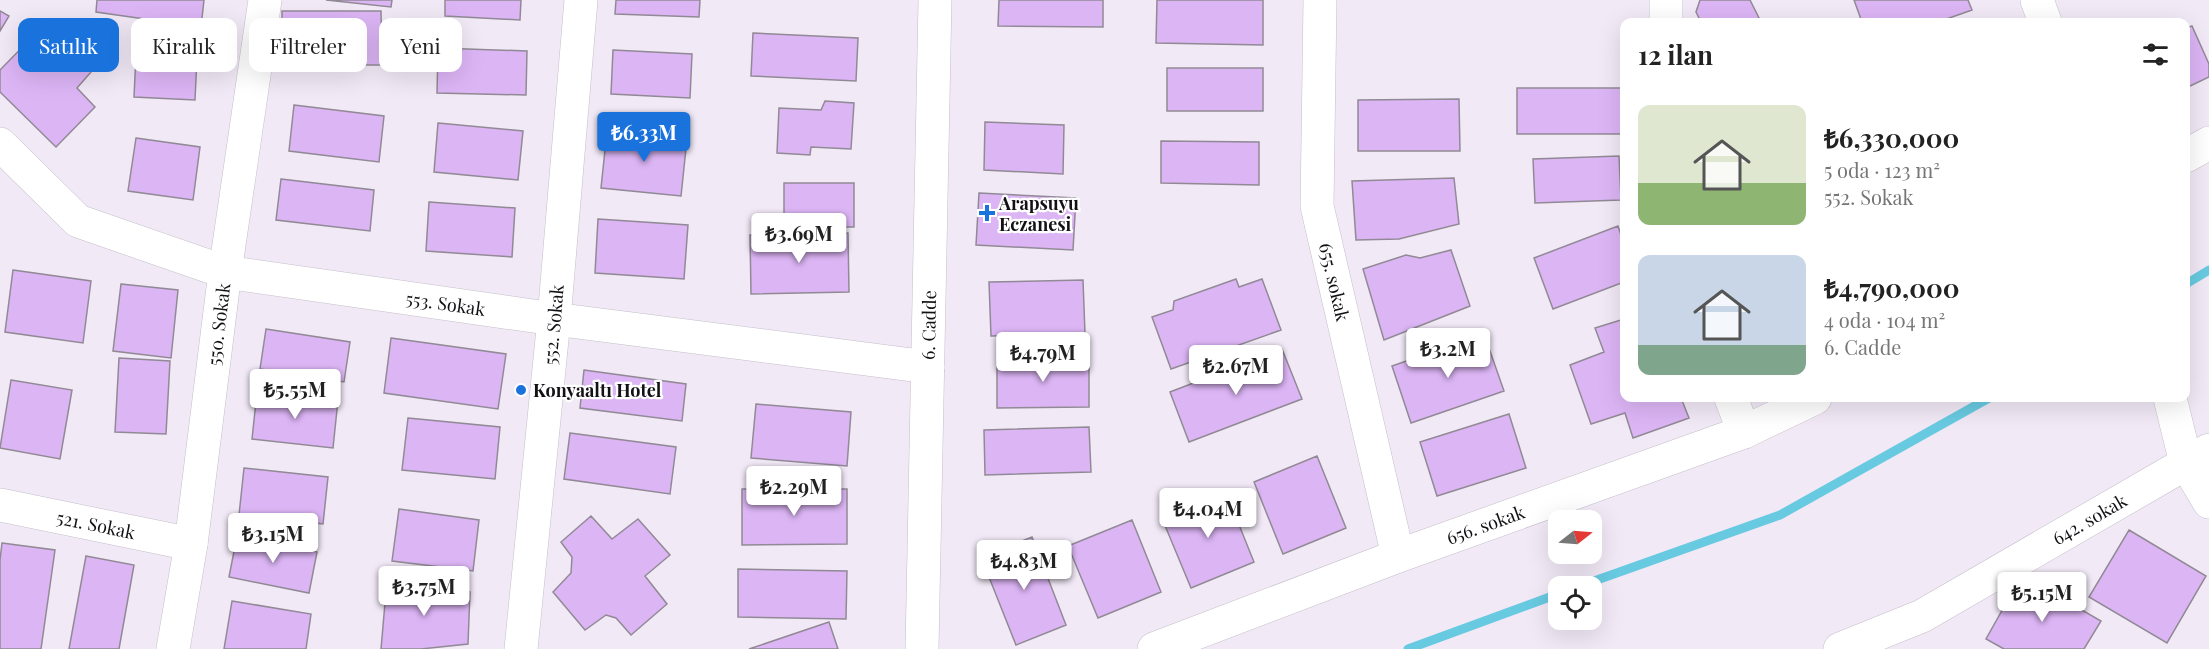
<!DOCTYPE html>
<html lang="tr">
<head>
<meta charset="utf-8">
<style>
  :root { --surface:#fff; --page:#f6f6f6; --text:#222; --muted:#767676; --accent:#1a73dd }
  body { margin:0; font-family:"Playfair Display",serif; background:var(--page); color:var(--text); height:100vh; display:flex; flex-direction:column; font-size:22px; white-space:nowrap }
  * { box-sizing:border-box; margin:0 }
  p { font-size:20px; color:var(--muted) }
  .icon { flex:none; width:33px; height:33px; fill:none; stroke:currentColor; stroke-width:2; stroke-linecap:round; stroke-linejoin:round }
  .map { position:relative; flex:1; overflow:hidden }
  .drawer { position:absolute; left:1620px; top:18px; width:570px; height:384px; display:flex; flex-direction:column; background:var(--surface); border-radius:12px; box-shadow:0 6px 24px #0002 }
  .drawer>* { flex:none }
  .guide { position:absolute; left:18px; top:18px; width:570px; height:54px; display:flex; gap:12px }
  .needle { width:39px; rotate:73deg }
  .controls { position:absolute; left:1548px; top:510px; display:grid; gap:12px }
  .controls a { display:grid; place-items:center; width:54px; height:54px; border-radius:12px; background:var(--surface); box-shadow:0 6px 24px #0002; font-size:30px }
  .price { position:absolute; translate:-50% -51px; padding:0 14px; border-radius:6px; background:#fff; color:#222; font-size:20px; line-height:39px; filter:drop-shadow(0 2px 3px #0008) }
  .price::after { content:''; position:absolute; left:50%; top:36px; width:18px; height:14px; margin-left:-9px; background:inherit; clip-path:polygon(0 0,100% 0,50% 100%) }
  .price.selected { background:var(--accent); color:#fff }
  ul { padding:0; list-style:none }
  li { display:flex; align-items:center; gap:18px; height:150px; padding:0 18px }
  li span { display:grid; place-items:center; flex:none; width:168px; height:120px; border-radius:12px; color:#555 }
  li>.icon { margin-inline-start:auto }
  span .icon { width:72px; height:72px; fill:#fffc; stroke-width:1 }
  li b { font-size:26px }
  h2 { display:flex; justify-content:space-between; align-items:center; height:72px; padding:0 18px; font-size:26px }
  .chip { padding:0 21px; border-radius:12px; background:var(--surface); box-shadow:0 6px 24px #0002; font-size:21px; line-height:54px }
  .chip.selected { background:var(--accent); color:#fff }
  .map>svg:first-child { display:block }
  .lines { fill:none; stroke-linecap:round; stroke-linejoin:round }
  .stream { stroke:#68cae1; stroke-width:9 }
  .building { fill:#dcb5f5; stroke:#918a95; stroke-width:1.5 }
  .minor-casing { stroke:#c5beca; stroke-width:34 }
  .major-casing { stroke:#c5beca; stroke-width:34 }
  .minor { stroke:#fff; stroke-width:33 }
  .major { stroke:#fff; stroke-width:33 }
  .poi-dot { fill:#1a73dd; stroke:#fff; stroke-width:2 }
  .labels { text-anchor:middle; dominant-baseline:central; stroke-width:4.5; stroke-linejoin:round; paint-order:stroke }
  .poi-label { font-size:18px; font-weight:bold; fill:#131115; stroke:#fff; text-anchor:start }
  .street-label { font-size:18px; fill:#131115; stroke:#fff }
</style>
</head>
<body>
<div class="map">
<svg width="2209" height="649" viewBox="0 0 2209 649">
  <rect width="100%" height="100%" fill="#f1e9f6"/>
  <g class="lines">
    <!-- stream -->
    <path class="stream" d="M2186,284L2209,270
      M1580,586L1780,515L1989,398
      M1408,649L1558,594"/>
  </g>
  <!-- building -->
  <path class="building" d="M97,0H204L201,27L96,12Z
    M326,0H392L391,7Z
    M445,0H521L520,20L445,16Z
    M616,0H700L699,17L615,14Z
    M999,0H1103V27L998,26Z
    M1157,0H1263V45L1156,43Z
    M1700,0H1750L1761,22H1701L1696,12Z
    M1854,0H1968L1972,10L1938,22H1862Z
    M0,11L9,16L0,31Z
    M282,11H381L382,65H282Z
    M44,25L91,72L77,88L95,107L56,147L0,92V70Z
    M2192,26L2209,64V77L2186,88V28Z
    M753,33L858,38L856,81L751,76Z
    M137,34L198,37L195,100L134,97Z
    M438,48L527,51L526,95L437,93Z
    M613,50L692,54L690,98L611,94Z
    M1167,68H1263V111H1167Z
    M1517,88H1621L1622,134H1517Z
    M1459,99L1460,151H1358V100Z
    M825,101L854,103L851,149L811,147L810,155L777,153L779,108L821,110Z
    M294,105L384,116L379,162L289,151Z
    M985,122L1064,125L1063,174L984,170Z
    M438,123L523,131L518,180L434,172Z
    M607,131L687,139L681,196L601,188Z
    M136,138L200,147L193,200L128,191Z
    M1161,141L1259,142V185L1161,183Z
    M1619,156L1621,200L1535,203L1533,159Z
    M1454,178L1459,224L1399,239L1356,240L1352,181Z
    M281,179L374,190L370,231L276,220Z
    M784,183H854V227H784Z
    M979,193L1076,198L1073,250L976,245Z
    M429,202L515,208L512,257L426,251Z
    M598,219L688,225L684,279L595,273Z
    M1618,226L1624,244V282L1553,309L1534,258Z
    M848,233L849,292L751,294L750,235Z
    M1451,250L1470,306L1384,340L1363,269L1406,255L1420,258Z
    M13,270L91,281L83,343L5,332Z
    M1236,279L1239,287L1262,279L1281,330L1171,369L1152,317L1173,310L1174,301Z
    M1083,280L1085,334L991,336L989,282Z
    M121,284L178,290L171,358L113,351Z
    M1624,319V398H1681L1689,418L1633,438L1625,413L1591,424L1570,365L1604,352L1595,328Z
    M266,329L350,342L344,382L260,369Z
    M1484,334L1504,391L1411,423L1392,366Z
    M391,338L506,354L498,409L384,393Z
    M1282,349L1302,399L1189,442L1170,392Z
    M119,358L170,361L166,434L115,432Z
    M1089,358V407L997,408V360Z
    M584,370L686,384L682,421L580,408Z
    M11,380L72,390L60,459L0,448Z
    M257,392L338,400L333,448L252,439Z
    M756,404L851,412L847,466L751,458Z
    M1509,414L1526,468L1437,496L1420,442Z
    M408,418L500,427L495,479L402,470Z
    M1089,427L1091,472L985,475L984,430Z
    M570,433L676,447L670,494L564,479Z
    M1317,456L1346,528L1283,554L1254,482Z
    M244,468L328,477L323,524L239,515Z
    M742,489H847V544L742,545Z
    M1225,490L1254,562L1191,588L1161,516Z
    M399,509L479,520L473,571L392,561Z
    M591,516L612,539L638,519L670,555L645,576L667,604L631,635L616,618L606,615L585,630L553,592L571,573L572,557L561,542Z
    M1132,520L1161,592L1098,618L1068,546Z
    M2129,530L2206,576L2167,643L2089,597Z
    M237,536L317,552L309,593L229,577Z
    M1032,537L1066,625L1016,645L981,557Z
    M2,543L55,550L41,649H0V560Z
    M86,556L134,565L119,649H69Z
    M738,569L847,571L846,619L738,617Z
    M387,580L470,592L468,644L421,649H381Z
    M2035,583L2101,621L2084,649H2004L1986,639L2013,591L2027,599Z
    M232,601L311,614L306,649H224Z
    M829,622L838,649H749Z"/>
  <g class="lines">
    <!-- minor casing -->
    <g class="minor-casing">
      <g id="minor">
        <path id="s1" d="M1320,0L1317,206L1398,556"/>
        <path d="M1666,0V22"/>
        <path d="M2037,0L2045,22"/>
        <path id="s2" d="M0,144L78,221L225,272L554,319L928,367"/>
        <path d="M2186,156L2209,143"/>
        <path d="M1731,398L1744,432"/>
        <path d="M2170,398L2186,463L2209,502"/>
        <path id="s3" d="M0,505L191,544"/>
        <path id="s4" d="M173,649L191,544L225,272L265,0"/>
        <path id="s5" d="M521,649L554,319L581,0"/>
        <path id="s6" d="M1154,649L1398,556L1744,432L1815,398"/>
        <path id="s7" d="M1840,649L1922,616L2209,450"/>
      </g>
    </g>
    <!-- major casing -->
    <g class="major-casing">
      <g id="major">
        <path id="s8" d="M922,649L935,0"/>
      </g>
    </g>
    <!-- minor -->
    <use href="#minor" class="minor"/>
    <!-- major -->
    <use href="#major" class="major"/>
  </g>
  <!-- markers -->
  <g class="poi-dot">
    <path d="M984 204h6v6h6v6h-6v6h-6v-6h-6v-6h6z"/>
    <circle cx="521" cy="390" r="6"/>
  </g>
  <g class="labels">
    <!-- poi labels -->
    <g class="poi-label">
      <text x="999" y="203">Arapsuyu<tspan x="999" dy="21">Eczanesi</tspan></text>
      <text x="533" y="390">Konyaaltı Hotel</text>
    </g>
    <!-- street labels -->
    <g class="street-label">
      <text stroke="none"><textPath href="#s1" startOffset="284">655. sokak</textPath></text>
      <text stroke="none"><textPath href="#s2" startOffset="488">553. Sokak</textPath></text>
      <text stroke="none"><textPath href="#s4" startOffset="328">550. Sokak</textPath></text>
      <text stroke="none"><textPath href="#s5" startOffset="326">552. Sokak</textPath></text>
      <text stroke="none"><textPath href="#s8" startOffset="324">6. Cadde</textPath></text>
      <text stroke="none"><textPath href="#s7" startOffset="282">642. sokak</textPath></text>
      <text stroke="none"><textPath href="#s3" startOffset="98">521. Sokak</textPath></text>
      <text stroke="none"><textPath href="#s6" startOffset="354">656. sokak</textPath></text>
    </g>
  </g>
</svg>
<div class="controls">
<a><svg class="needle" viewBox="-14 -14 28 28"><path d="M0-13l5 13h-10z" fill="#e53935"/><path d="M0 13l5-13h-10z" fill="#767676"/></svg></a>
<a><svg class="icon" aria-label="locate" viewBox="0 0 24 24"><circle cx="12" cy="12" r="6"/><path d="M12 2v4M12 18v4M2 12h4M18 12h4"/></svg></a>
</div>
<b class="price selected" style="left:644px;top:163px">₺6.33M</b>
<b class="price" style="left:799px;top:264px">₺3.69M</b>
<b class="price" style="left:1448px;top:379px">₺3.2M</b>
<b class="price" style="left:1043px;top:383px">₺4.79M</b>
<b class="price" style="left:1236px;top:396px">₺2.67M</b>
<b class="price" style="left:295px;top:420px">₺5.55M</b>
<b class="price" style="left:794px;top:517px">₺2.29M</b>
<b class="price" style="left:1208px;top:539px">₺4.04M</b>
<b class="price" style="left:273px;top:564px">₺3.15M</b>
<b class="price" style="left:1024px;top:591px">₺4.83M</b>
<b class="price" style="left:424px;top:617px">₺3.75M</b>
<b class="price" style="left:2042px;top:623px">₺5.15M</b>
<div class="guide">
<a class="chip selected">Satılık</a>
<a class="chip">Kiralık</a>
<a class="chip">Filtreler</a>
<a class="chip">Yeni</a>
</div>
<section class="drawer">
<h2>12 ilan<svg class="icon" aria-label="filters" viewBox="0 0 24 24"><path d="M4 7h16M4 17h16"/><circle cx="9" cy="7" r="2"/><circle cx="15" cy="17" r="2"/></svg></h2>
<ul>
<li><span style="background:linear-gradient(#dfe7d0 65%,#8fb573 0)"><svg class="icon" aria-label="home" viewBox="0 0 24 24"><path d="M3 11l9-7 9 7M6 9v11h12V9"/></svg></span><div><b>₺6,330,000</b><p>5 oda · 123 m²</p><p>552. Sokak</p></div></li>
<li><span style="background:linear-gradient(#c9d6e8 75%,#7fa58c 0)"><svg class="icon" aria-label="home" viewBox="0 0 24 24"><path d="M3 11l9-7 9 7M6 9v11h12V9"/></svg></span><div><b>₺4,790,000</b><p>4 oda · 104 m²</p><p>6. Cadde</p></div></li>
</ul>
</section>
</div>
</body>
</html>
